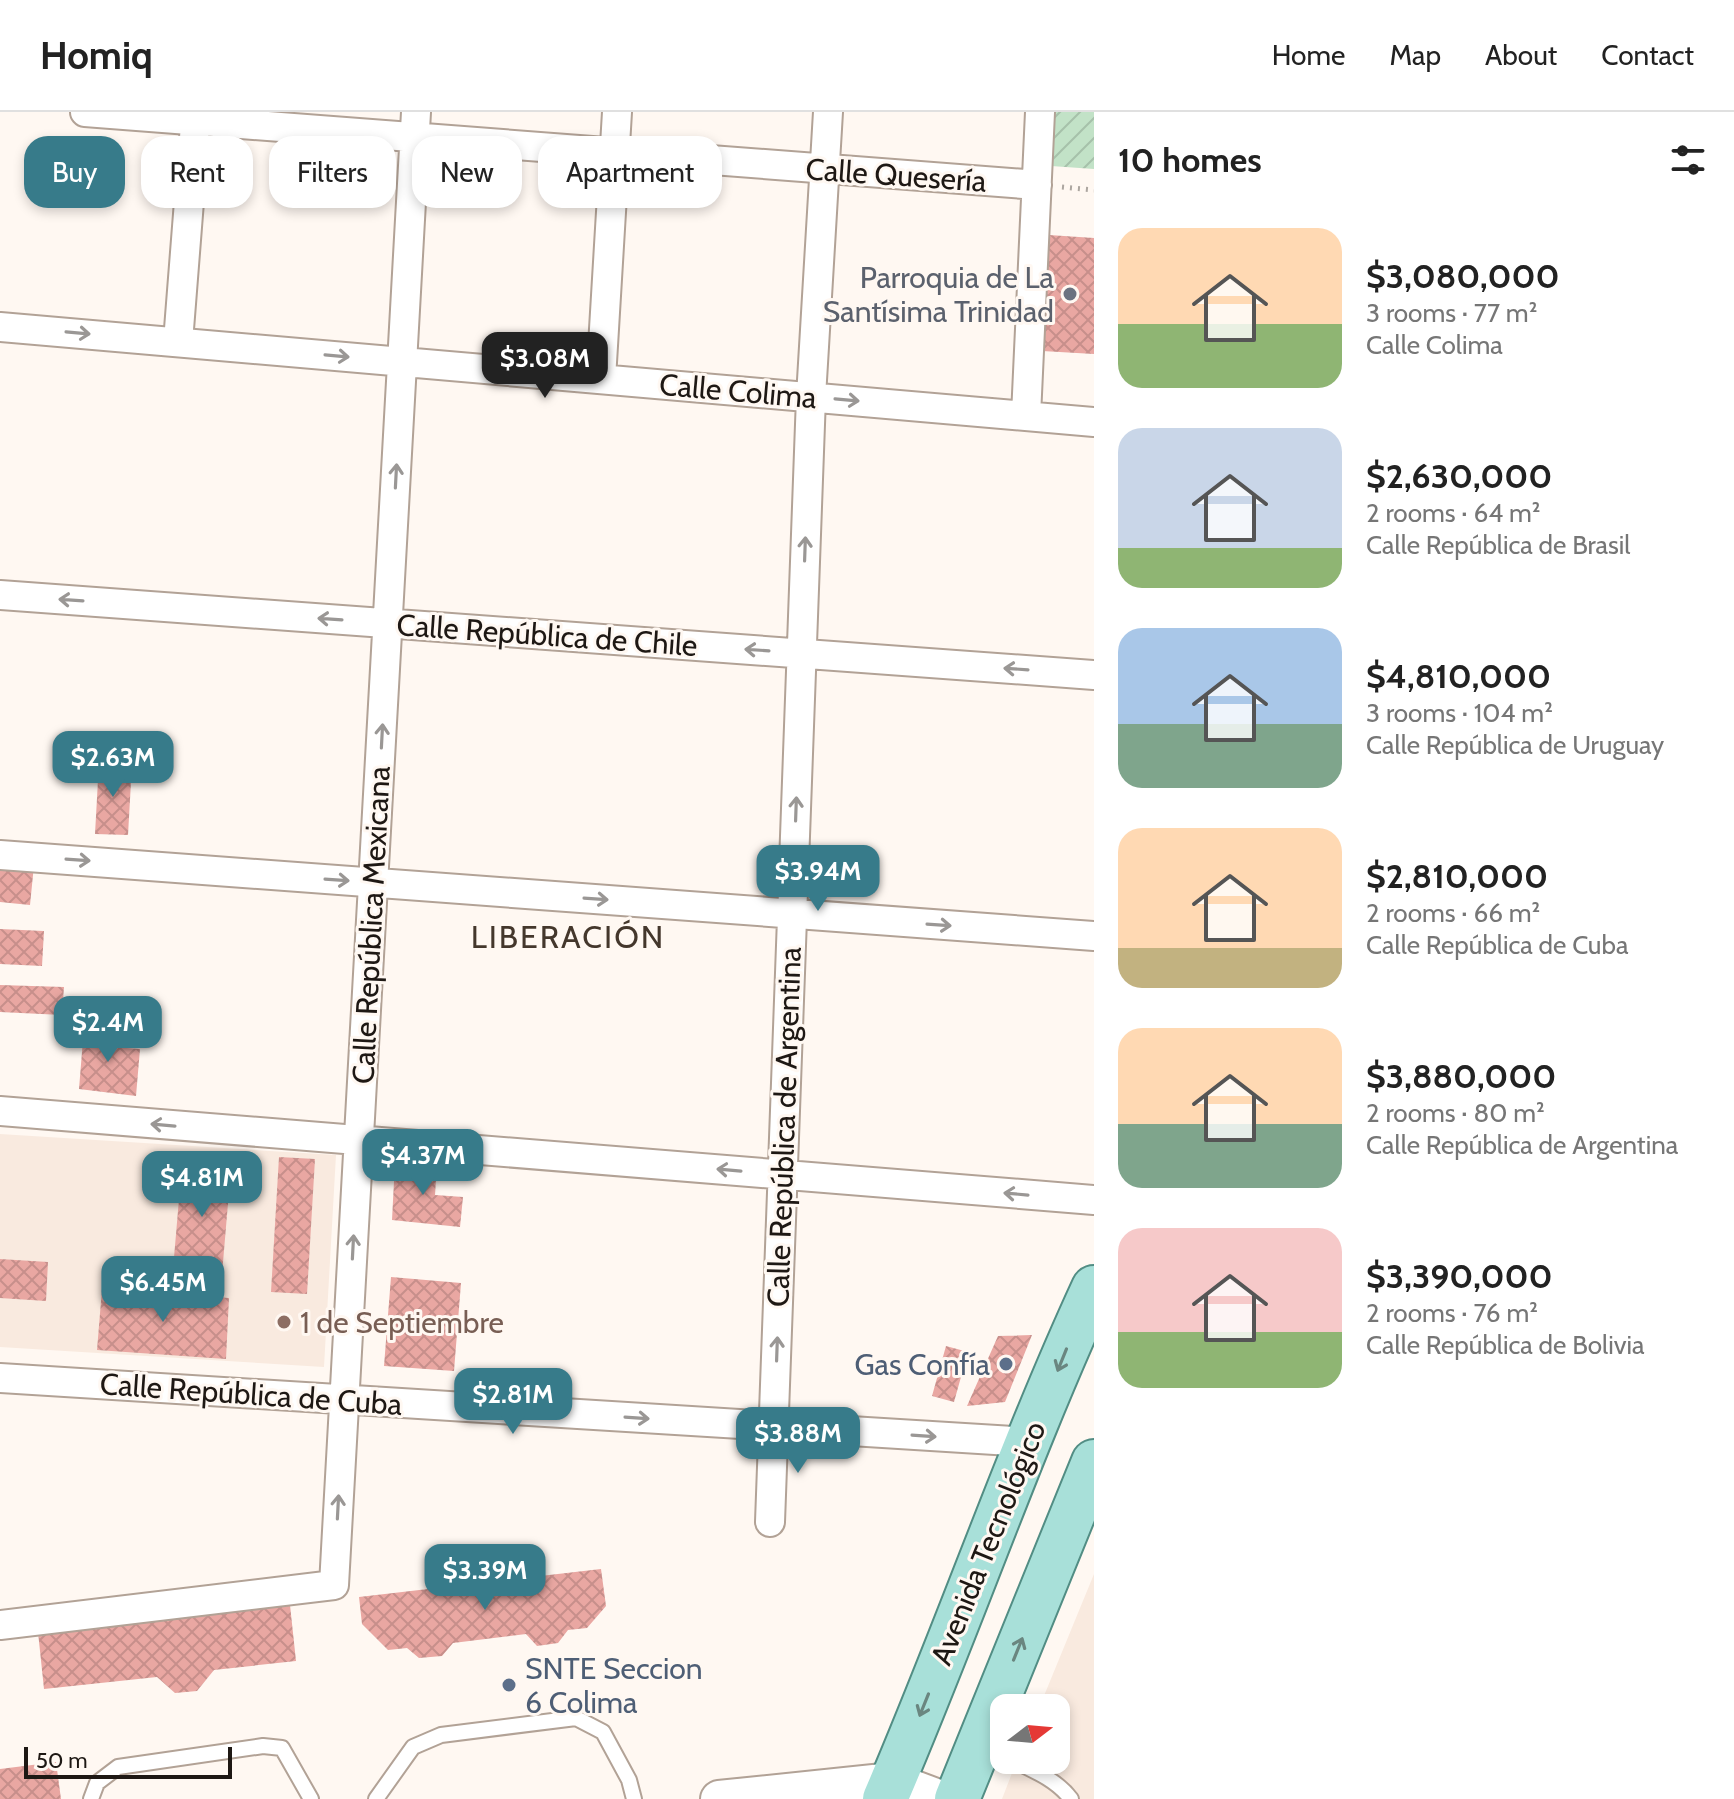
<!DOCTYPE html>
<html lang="en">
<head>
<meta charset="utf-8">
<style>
  :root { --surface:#fff; --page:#f2f2f2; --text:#222; --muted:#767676; --line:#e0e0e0; --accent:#377b8a }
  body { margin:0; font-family:Cabin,sans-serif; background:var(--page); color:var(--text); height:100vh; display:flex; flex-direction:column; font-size:30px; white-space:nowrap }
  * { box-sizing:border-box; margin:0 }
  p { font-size:26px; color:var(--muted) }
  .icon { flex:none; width:44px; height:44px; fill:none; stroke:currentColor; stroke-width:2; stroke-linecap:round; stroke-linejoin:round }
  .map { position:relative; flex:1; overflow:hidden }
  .panel { display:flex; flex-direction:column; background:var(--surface); width:640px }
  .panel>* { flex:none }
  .top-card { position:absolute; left:24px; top:24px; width:760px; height:72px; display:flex; gap:16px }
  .needle { width:52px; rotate:74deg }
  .fabs { position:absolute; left:990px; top:1582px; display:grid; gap:16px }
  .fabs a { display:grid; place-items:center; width:80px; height:80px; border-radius:16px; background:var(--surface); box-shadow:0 4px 12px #0003; font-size:40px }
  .scale { position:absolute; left:24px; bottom:20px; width:208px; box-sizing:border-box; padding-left:8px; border:4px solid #1e1814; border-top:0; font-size:22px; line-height:28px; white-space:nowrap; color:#1e1814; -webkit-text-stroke:6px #fff8f2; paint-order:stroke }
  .price { position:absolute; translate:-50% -68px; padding:0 18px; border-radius:16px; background:var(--accent); color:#fff; font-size:26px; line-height:52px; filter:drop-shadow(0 2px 4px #0008) }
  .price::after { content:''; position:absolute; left:50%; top:48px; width:24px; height:18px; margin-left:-12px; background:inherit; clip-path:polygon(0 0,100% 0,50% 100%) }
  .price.on { background:#222; color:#fff }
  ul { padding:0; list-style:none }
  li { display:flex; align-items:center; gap:24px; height:200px; padding:0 24px }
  li span { display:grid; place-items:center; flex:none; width:224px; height:160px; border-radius:24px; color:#555 }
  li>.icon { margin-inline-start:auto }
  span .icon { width:96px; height:96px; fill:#fffc; stroke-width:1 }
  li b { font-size:34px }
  h2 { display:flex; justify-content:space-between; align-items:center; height:96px; padding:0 24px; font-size:34px }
  .pill { padding:0 28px; border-radius:24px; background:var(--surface); box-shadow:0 4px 12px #0003; font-size:28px; line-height:72px }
  .pill.on { background:var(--accent); color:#fff }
  header { display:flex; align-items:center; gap:48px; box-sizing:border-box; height:112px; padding:0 40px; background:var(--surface); border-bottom:2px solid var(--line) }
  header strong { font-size:38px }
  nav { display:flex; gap:44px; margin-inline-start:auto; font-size:28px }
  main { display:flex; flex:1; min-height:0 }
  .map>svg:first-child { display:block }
  .built { fill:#f9eadf }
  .garden { fill:url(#garden-furrows) }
  .building { fill:url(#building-cross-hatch) }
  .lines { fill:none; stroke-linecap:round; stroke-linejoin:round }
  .service-casing { stroke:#b2a296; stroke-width:18 }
  .minor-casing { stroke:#b2a296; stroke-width:32 }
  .tertiary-casing { stroke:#b2a296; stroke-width:40 }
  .primary-casing { stroke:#528d84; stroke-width:48 }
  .path { stroke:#aca6a0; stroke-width:5; stroke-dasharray:2 6; stroke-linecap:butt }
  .service { stroke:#fff; stroke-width:14 }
  .minor { stroke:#fff; stroke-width:28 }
  .tertiary { stroke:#fff; stroke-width:36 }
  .primary { stroke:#a8e0d9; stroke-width:44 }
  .oneway { stroke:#9a9795 }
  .oneway2 { stroke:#6a8680 }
  .worship-dot { fill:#6b7280; stroke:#fff8f2; stroke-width:3 }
  .education-dot { fill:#8d6e63; stroke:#fff8f2; stroke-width:3 }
  .service-dot { fill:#5c6f8a; stroke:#fff8f2; stroke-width:3 }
  .labels { text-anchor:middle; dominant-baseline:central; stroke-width:6; stroke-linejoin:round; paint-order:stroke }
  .street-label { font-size:30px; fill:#1e1814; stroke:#fff8f2 }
  .worship-label { font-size:30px; fill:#5b616d; stroke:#fff8f2; text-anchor:end }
  .education-label { font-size:30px; fill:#785e54; stroke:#fff8f2; text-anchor:start }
  .service-label { font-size:30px; fill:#4e5e75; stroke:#fff8f2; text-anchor:end }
  .neighbourhood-label { font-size:32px; letter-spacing:2px; fill:#44372c; stroke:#fff8f2 }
</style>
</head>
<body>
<header>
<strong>Homiq</strong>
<nav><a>Home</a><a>Map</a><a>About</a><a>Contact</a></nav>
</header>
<main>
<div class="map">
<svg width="1094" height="1687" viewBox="0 0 1094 1687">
  <defs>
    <pattern id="garden-furrows" width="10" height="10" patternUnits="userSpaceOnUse" patternTransform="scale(2)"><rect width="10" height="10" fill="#c2e2c7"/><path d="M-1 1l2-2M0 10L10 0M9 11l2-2" fill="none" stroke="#a6c1aa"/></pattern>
    <pattern id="building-cross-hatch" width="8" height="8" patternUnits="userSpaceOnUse" patternTransform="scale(2)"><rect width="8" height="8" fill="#e9a7a2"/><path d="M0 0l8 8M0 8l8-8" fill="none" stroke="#c78f8b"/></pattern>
  </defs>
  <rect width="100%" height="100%" fill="#fff8f2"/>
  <!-- built -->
  <path class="built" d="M0,1022L336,1043L324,1255L0,1235Z
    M1094,1462V1687H1002L1017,1648H1056V1596H1039Z"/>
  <!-- garden -->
  <path class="garden" d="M1054,0H1094V57L1051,54Z"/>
  <!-- building -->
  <path class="building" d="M1049,123L1094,126V242L1042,239Z
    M99,650L132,652L128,723L95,722Z
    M0,749L34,753L30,793L0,790Z
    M0,817L44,819L42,854L0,852Z
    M0,873L64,875L62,903L0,900Z
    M84,915L115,918L113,935L140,937L136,984L79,977Z
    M183,1040L232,1044L221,1174L172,1169Z
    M279,1045L315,1047L307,1182L271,1180Z
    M395,1050L437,1053L435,1083L463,1085L460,1115L392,1108Z
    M0,1147L48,1150L46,1189L0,1186Z
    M391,1165L461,1171L454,1259L384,1254Z
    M102,1177L229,1186L226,1247L97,1238Z
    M1032,1223L1005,1290L967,1294L998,1224Z
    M946,1234L968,1240L954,1290L932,1284Z
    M601,1457L606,1494L587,1516L568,1518L558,1531L537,1534L526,1522L453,1531L442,1544L419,1546L407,1536L388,1538L362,1512L359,1485Z
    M290,1493L296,1549L214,1558L197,1579L175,1581L157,1565L44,1577L38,1520Z
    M56,1650L61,1687H0V1657Z"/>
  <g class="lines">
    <!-- service casing -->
    <g class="service-casing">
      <path id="service" d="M1012,1648C1033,1658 1057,1668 1071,1687
        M91,1687L97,1671L118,1655L263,1634L282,1636L311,1687
        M376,1687L413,1635L441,1623L576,1606L603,1620L629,1668L634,1687"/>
    </g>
    <!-- minor casing -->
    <g class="minor-casing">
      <path id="minor" d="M85,0L1037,73
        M0,215L1094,310
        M178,230L196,0
        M601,267L617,0
        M1026,304L1040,0
        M0,483L1094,563
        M0,743L1094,824
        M0,999L1094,1088
        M0,1266L1028,1330
        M770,1410L811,285L828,0
        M0,1513L334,1473L416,0"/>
    </g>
    <!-- tertiary casing -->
    <g class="tertiary-casing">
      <path id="tertiary" d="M719,1687L893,1669L941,1687"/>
    </g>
    <!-- primary casing -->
    <g class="primary-casing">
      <path id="primary" d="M885,1687C958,1518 1017,1343 1094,1176
        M957,1687L1094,1350"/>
    </g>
    <!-- path -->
    <path class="path" d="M1062,75L1094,78"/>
    <!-- service -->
    <use href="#service" class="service"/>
    <!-- minor -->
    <use href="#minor" class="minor"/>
    <!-- tertiary -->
    <use href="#tertiary" class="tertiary"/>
    <!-- primary -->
    <use href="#primary" class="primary"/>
  </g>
  <!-- one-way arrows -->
  <defs><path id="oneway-shaft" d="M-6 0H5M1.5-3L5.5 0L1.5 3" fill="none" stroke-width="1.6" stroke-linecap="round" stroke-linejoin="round" transform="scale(2)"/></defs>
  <g class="oneway">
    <use href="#oneway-shaft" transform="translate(78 221) rotate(5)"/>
    <use href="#oneway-shaft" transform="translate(337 244) rotate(5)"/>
    <use href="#oneway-shaft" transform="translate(847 288) rotate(5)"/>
    <use href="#oneway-shaft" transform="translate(396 364) rotate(-87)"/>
    <use href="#oneway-shaft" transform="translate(805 437) rotate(-88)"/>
    <use href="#oneway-shaft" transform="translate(71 488) rotate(-176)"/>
    <use href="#oneway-shaft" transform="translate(330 507) rotate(-176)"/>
    <use href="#oneway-shaft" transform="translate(757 538) rotate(-176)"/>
    <use href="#oneway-shaft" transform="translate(1016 557) rotate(-176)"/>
    <use href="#oneway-shaft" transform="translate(382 624) rotate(-87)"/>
    <use href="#oneway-shaft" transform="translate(796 697) rotate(-88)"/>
    <use href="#oneway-shaft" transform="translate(78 748) rotate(4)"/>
    <use href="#oneway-shaft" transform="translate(337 768) rotate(4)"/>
    <use href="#oneway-shaft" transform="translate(596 787) rotate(4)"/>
    <use href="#oneway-shaft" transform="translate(939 813) rotate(4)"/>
    <use href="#oneway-shaft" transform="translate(163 1013) rotate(-175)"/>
    <use href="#oneway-shaft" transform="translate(729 1058) rotate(-175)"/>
    <use href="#oneway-shaft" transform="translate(1016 1082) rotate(-175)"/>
    <use href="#oneway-shaft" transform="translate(353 1135) rotate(-87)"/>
    <use href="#oneway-shaft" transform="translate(777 1237) rotate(-88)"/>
    <use href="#oneway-shaft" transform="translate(637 1306) rotate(4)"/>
    <use href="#oneway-shaft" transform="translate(924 1324) rotate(4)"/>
    <use href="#oneway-shaft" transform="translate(338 1395) rotate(-87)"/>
  </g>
  <g class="oneway2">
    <use href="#oneway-shaft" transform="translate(1062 1248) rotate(112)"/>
    <use href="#oneway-shaft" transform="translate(1018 1537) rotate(-68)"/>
    <use href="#oneway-shaft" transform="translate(924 1593) rotate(112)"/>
  </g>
  <!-- markers -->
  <circle class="worship-dot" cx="1070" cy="182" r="8"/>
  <circle class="education-dot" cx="284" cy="1210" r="8"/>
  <g class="service-dot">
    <circle cx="1006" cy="1252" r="8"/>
    <circle cx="509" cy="1573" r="8"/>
  </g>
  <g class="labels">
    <!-- street labels -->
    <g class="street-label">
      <text transform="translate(896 63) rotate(4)">Calle Quesería</text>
      <text transform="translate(738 279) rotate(5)">Calle Colima</text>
      <text transform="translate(547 523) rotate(4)">Calle República de Chile</text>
      <text transform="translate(371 813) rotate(-87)">Calle República Mexicana</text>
      <text transform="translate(784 1015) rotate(-88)">Calle República de Argentina</text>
      <text transform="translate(251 1282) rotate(4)">Calle República de Cuba</text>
      <text transform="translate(988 1431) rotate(-68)">Avenida Tecnológico</text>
    </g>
    <!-- worship labels -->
    <g class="worship-label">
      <text x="1054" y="165">Parroquia de La<tspan x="1054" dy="34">Santísima Trinidad</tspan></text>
    </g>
    <!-- education labels -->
    <g class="education-label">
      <text x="300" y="1210">1 de Septiembre</text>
    </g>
    <!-- service labels -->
    <g class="service-label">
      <text x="990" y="1252">Gas Confía</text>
      <text x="525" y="1556" text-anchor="start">SNTE Seccion<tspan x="525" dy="34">6 Colima</tspan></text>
    </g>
    <!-- neighbourhood labels -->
    <g class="neighbourhood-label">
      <text x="568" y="824">LIBERACIÓN</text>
    </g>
  </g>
</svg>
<div class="fabs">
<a><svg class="needle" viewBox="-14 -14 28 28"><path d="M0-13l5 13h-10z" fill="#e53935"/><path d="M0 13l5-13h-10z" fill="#767676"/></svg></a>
</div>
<div class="scale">50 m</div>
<b class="price on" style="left:545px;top:288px">$3.08M</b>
<b class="price" style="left:113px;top:687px">$2.63M</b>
<b class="price" style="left:818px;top:801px">$3.94M</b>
<b class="price" style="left:108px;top:952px">$2.4M</b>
<b class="price" style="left:423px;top:1085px">$4.37M</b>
<b class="price" style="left:202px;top:1107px">$4.81M</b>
<b class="price" style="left:163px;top:1212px">$6.45M</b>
<b class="price" style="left:513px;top:1324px">$2.81M</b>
<b class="price" style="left:798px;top:1363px">$3.88M</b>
<b class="price" style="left:485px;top:1500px">$3.39M</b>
<div class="top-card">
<a class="pill on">Buy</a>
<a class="pill">Rent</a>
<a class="pill">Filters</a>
<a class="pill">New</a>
<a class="pill">Apartment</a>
</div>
</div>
<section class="panel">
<h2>10 homes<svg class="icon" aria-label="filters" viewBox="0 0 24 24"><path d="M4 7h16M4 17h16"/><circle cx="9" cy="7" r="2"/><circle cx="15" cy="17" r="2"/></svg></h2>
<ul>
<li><span style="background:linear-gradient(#ffd9b3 60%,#8fb573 0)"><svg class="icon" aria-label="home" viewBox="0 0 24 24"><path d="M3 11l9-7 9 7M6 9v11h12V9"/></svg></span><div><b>$3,080,000</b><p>3 rooms · 77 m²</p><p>Calle Colima</p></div></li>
<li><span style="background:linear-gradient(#c9d6e8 75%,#8fb573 0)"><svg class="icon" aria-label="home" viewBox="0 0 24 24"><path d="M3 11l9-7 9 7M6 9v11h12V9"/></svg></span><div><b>$2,630,000</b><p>2 rooms · 64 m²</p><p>Calle República de Brasil</p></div></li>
<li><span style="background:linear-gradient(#a9c7e8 60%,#7fa58c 0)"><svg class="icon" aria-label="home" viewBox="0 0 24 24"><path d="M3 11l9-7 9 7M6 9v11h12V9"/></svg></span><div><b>$4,810,000</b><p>3 rooms · 104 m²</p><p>Calle República de Uruguay</p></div></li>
<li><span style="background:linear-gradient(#ffd9b3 75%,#c2b280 0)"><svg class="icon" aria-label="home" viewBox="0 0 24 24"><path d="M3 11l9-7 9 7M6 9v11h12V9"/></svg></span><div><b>$2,810,000</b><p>2 rooms · 66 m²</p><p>Calle República de Cuba</p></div></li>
<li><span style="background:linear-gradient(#ffd9b3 60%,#7fa58c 0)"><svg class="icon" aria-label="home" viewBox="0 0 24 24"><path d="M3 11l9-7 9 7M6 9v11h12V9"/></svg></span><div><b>$3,880,000</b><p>2 rooms · 80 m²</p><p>Calle República de Argentina</p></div></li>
<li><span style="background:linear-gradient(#f6c9c9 65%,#8fb573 0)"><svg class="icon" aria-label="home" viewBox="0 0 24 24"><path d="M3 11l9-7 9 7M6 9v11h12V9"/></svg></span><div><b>$3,390,000</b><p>2 rooms · 76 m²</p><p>Calle República de Bolivia</p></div></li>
</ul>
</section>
</main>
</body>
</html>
